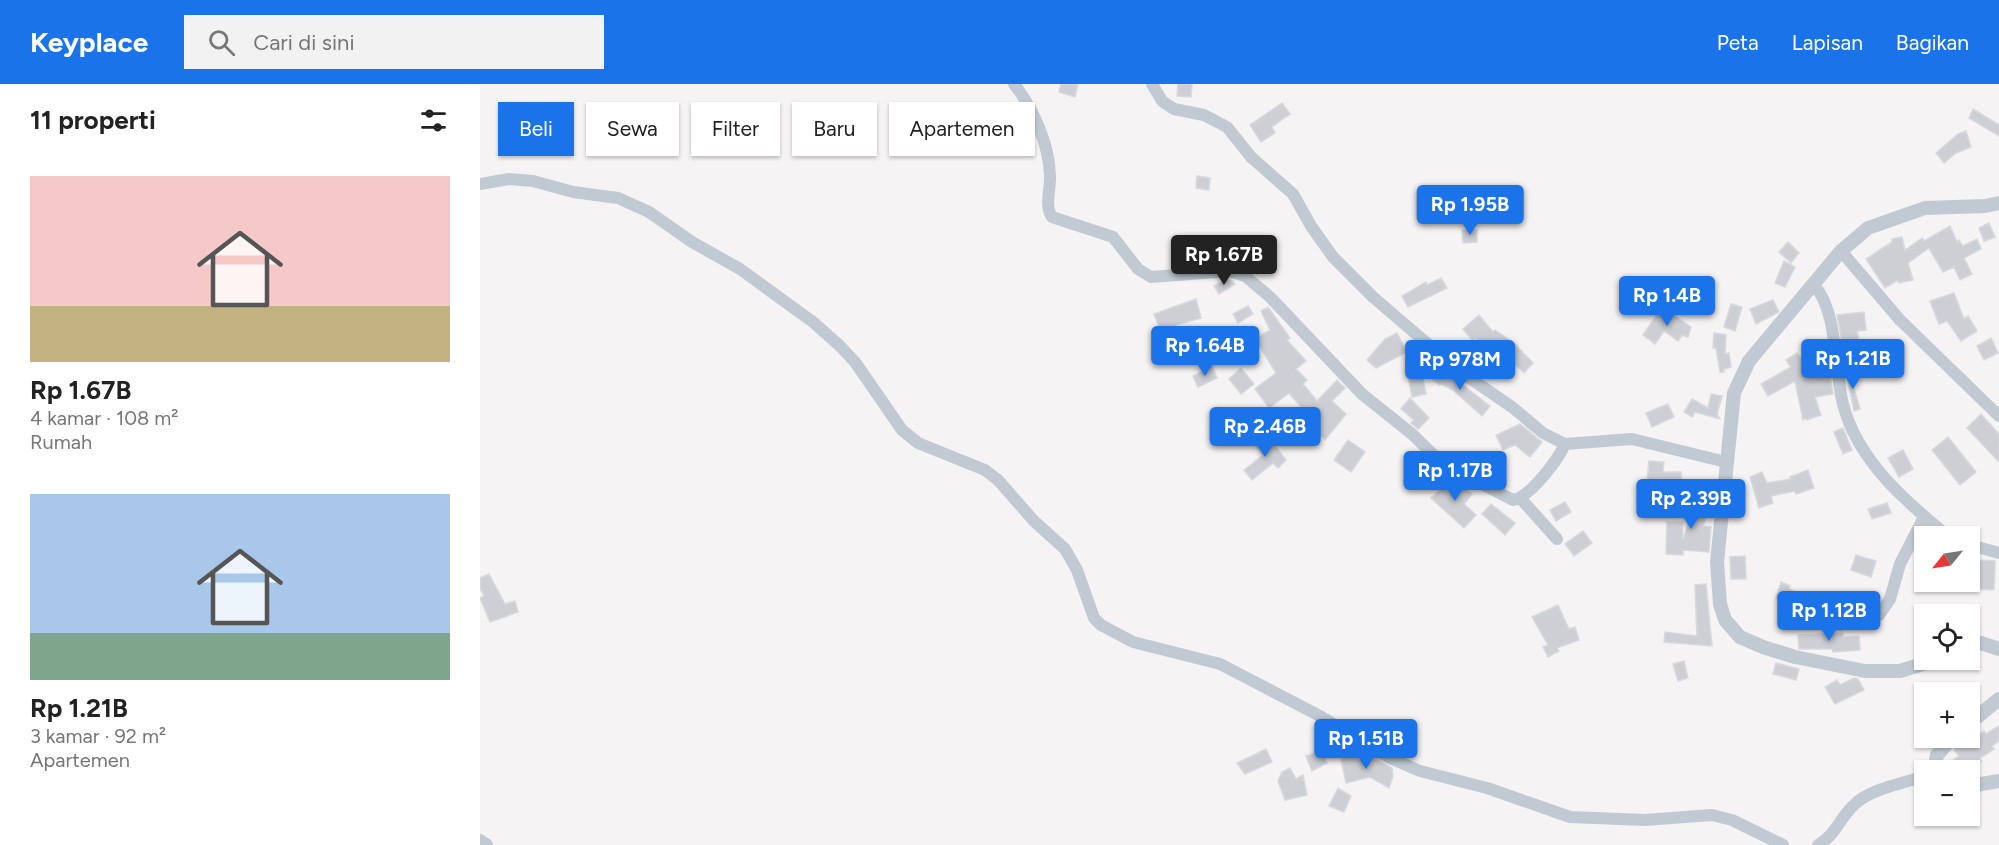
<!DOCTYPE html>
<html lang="id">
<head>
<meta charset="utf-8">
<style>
  :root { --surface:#fff; --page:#f2f2f2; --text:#222; --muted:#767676; --accent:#1a73e8 }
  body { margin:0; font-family:Figtree,sans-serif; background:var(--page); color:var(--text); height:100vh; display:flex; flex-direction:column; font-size:22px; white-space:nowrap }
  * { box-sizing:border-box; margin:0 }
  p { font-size:20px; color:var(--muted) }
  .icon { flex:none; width:33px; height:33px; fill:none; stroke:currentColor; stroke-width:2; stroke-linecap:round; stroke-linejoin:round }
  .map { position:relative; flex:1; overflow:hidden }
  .panel { display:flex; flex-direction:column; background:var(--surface); width:480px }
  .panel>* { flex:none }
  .banner { position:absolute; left:18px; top:18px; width:570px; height:54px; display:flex; gap:12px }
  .needle { width:39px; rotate:240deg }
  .controls { position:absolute; left:1434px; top:442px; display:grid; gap:12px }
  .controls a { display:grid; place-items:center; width:66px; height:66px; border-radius:0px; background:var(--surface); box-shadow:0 2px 4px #0004; font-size:30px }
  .price { position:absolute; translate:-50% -51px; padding:0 14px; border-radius:6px; background:var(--accent); color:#fff; font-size:20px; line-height:39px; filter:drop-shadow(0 2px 3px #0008) }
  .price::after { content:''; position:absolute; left:50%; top:36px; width:18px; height:14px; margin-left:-9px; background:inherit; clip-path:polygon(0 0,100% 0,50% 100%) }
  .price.active { background:#222; color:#fff }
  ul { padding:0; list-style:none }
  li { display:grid; align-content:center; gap:12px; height:318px; padding:0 30px }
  li span { display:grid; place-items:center; height:186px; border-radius:0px; color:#555 }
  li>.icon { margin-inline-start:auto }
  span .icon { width:108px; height:108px; fill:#fffc; stroke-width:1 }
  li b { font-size:26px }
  h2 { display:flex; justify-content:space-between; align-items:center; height:72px; padding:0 30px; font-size:26px }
  .tag { padding:0 21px; border-radius:0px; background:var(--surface); box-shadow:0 2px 4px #0004; font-size:21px; line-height:54px }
  .tag.active { background:var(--accent); color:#fff }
  header { display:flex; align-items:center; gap:36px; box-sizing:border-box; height:84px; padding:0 30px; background:var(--accent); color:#fff }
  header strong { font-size:28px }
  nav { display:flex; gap:33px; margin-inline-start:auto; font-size:21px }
  .search { width:420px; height:54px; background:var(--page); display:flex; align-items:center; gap:15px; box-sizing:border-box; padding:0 21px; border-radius:0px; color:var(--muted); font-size:22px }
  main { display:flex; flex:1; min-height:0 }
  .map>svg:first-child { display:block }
  .building { fill:#cdcfd5; stroke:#d7d9de; stroke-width:1.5 }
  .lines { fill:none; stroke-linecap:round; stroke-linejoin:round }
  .minor { stroke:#c1cad2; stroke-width:12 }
  .tertiary { stroke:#c1cad2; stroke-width:14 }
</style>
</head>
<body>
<header>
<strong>Keyplace</strong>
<div class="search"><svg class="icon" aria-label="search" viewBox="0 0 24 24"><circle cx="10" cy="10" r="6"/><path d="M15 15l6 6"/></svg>Cari di sini</div>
<nav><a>Peta</a><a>Lapisan</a><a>Bagikan</a></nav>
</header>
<main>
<section class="panel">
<h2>11 properti<svg class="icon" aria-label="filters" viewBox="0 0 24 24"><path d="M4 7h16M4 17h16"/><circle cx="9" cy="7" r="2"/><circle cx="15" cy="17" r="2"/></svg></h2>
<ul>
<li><span style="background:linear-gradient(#f6c9c9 70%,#c2b280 0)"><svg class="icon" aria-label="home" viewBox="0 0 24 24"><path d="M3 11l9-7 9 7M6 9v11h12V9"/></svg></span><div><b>Rp 1.67B</b><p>4 kamar · 108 m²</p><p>Rumah</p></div></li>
<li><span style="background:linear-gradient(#a9c7e8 75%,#7fa58c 0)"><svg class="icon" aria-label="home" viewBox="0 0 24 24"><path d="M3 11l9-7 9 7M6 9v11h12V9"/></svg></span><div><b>Rp 1.21B</b><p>3 kamar · 92 m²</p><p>Apartemen</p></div></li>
</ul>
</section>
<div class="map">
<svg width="1519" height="761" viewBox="0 0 1519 761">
  <rect width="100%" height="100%" fill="#f5f3f3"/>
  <!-- building -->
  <path class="building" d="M581,0H598L595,13L579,8Z
    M698,0H712L711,13L697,12Z
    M802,19L810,30L792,43L795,49L781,58L770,41Z
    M1493,25L1519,41V52L1489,34Z
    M1486,47L1491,63L1476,69L1464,79L1456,69L1478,50Z
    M717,92L730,94L729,106L716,104Z
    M1509,139L1515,153L1504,157L1499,144Z
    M1470,142L1477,158L1479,156L1483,162L1497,155L1501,165L1484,174L1492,190L1480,196L1474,183L1463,188L1449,164L1428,179L1433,196L1419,199L1418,196L1405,204L1386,175L1412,158V155L1422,153L1425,166L1442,154L1444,157Z
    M982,146H997V158L983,159Z
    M1308,158L1319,169L1311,179L1299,168Z
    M730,170L734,180L698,183Z
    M1304,177L1315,183L1305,203L1295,199Z
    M961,194L967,204L928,223L922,212L946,198L947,201Z
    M745,196L752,197L755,200L739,210L734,202Z
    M1474,209L1484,235L1488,232L1497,247L1481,257L1467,237L1459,240L1450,217Z
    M716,215L721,234L696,241L701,258L687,263L674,230Z
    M1293,216L1299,228L1276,240L1270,225Z
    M1251,220L1262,223L1255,247L1244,243Z
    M768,222L773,230L758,239L753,230Z
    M788,223L810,254L807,256L826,277L816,285L827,296L823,300L837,317L857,296L865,304L852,317L866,330L845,356L820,331L821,349L810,350L809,331L827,330L809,309L789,324L775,305L796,289L775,255L790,246L781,227Z
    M1182,223L1211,243L1208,253L1202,251L1198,257L1184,247L1175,260L1163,251Z
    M1384,228L1386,246L1377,247L1381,266L1364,269L1357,231Z
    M999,231L1013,248L1015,246L1034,259L1053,279L1044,289L1027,272L1025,275L995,254L992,256L983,245Z
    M746,244L756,264L732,276L727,265L735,261L731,252Z
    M917,249L927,268L896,284L887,276L905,255Z
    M1234,249L1246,251L1245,270L1249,269L1251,283L1244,285V288H1240L1236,264H1233Z
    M1511,254L1518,269L1504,276L1497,262Z
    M1317,269L1335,294L1350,291L1353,310L1335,313L1341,331L1327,336L1326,334L1323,336L1315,297L1288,312L1281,300L1311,283L1306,276Z
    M732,282L737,294L718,303L713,292Z
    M960,283L1010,322L1002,332L973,306L961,300L959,301L950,293Z
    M761,284L774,300L761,310L749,295Z
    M941,284L946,310L932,313L927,287Z
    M1372,284L1373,301L1380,325L1374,327L1366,285Z
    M1231,310L1242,312L1237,330L1240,335L1215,328L1212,333L1204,328L1212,315L1228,324Z
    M930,314L949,334L938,345L931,339L934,336L921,325Z
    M1188,320L1194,333L1172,343L1166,329Z
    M766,324L775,332L748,357L740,349Z
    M1501,330L1519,350V378L1487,344Z
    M1040,340L1062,358L1050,373L1035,361L1023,366L1016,351Z
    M1363,344L1372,366L1363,370L1354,348Z
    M787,351L806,376L798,384L793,379L772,396L764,386L783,371L775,361Z
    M1468,353L1496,388L1480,401L1452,366Z
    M868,356L885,368L871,388L854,376Z
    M1423,366L1433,385L1419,393L1408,374Z
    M1169,377L1184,378L1183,388H1201L1202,401L1167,399Z
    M1328,386L1334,404L1316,410L1315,407L1291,412L1293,419L1279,424L1270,393L1282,388L1287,399L1311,395L1310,393Z
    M973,394L992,410L984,420L996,431L984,444L951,414Z
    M1219,407L1234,410L1223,442L1231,443L1229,468L1203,466V471L1186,470L1187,438H1202L1203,456Z
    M1085,418L1091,428L1076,437L1070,426Z
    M1407,419L1411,429L1392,435L1388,425Z
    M1011,420L1035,439L1025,451L1002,430Z
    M1103,447L1112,459L1094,472L1085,460Z
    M1376,471L1396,477L1391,493L1371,486Z
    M1265,472L1266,495H1251L1250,473Z
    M1496,476L1515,477L1514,506L1496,505Z
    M9,490L25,520L35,517L38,528L10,538L0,514L4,512L0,504V494Z
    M1301,498L1310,502L1309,505L1332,514L1326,535L1313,531L1316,521L1296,514Z
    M1226,500L1232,562L1184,558L1185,548L1217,552L1215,501Z
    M1359,515L1362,547L1343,541L1341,517Z
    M1078,521L1089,545L1095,543L1099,556L1077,564L1079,567L1068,573L1063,563L1068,561L1052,533Z
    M1363,549V553L1379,552L1380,566L1353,568L1352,565H1319L1318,551Z
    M1204,577L1208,594L1198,597L1193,580Z
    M1296,579L1319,585L1316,596L1293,590Z
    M1374,594L1378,595L1384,606L1355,620L1345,603L1357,596L1360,601Z
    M1519,642V657L1512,662L1514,665L1500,674L1502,677L1492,686L1487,681L1476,687L1470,678L1479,672L1474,666L1480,658L1483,655L1486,658L1504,647L1506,650Z
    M786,665L792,678L765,690L757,679Z
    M842,667L847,679L832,687L826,672Z
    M866,669L882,677L894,674L912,684L913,692L909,704L890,693L866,699L861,675Z
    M810,684L816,695L823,691L827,711L805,716L798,697L802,688Z
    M858,704L871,712L864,728L849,722Z"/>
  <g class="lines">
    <!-- minor -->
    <path class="minor" d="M534,0C553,24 569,60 570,91C571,104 564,122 572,133L633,153L658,185L671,193L750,187L765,192L790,213L882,310L932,350L963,380L1033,416C1050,413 1078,376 1085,360L1152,355L1246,378
      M672,0L682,17L694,25L724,31L747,43L771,73L813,110L831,142L853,173L893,213L978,286L1032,323L1063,349L1085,360
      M0,100L29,95L53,97L93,108L138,114L169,128L212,158L260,185L333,238L360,262L375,278L422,346L438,359L505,386L518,396L554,437L585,465L597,486L614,534L621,541L653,558L740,580L838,631L910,674L940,687L1007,704L1090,733L1165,736L1232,731L1252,736L1303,761
      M1361,167L1420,236L1519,332
      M1334,201C1358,227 1354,285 1363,320C1377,376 1426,418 1469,453
      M1041,415L1077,455
      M1490,461L1519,469
      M1399,531L1410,515L1420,480L1444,433
      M0,756L7,761
      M1338,761C1356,751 1360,733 1375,720C1392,704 1423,700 1444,692"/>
    <!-- tertiary -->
    <path class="tertiary" d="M1490,561L1501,559L1519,565
      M1455,576L1420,587H1385L1315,573L1283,563L1260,553L1245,536L1240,520L1237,478L1254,309L1269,277L1361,167L1388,144L1445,124L1505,122L1519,119
      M1490,639L1519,615
      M1454,687L1457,671L1472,654
      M1490,702L1519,697"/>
  </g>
</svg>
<div class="controls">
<a><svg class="needle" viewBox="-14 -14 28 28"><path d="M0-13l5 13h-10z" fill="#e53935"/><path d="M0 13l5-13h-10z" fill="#767676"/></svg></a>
<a><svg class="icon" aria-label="locate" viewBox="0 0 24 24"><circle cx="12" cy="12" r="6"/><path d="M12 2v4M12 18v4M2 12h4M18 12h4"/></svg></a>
<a>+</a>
<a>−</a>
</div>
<b class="price" style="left:990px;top:152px">Rp 1.95B</b>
<b class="price active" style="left:744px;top:202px">Rp 1.67B</b>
<b class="price" style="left:1187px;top:243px">Rp 1.4B</b>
<b class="price" style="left:725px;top:293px">Rp 1.64B</b>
<b class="price" style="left:1373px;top:306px">Rp 1.21B</b>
<b class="price" style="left:980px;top:307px">Rp 978M</b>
<b class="price" style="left:785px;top:374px">Rp 2.46B</b>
<b class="price" style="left:975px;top:418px">Rp 1.17B</b>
<b class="price" style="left:1211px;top:446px">Rp 2.39B</b>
<b class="price" style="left:1349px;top:558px">Rp 1.12B</b>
<b class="price" style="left:886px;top:686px">Rp 1.51B</b>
<div class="banner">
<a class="tag active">Beli</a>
<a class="tag">Sewa</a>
<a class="tag">Filter</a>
<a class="tag">Baru</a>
<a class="tag">Apartemen</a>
</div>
</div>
</main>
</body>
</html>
